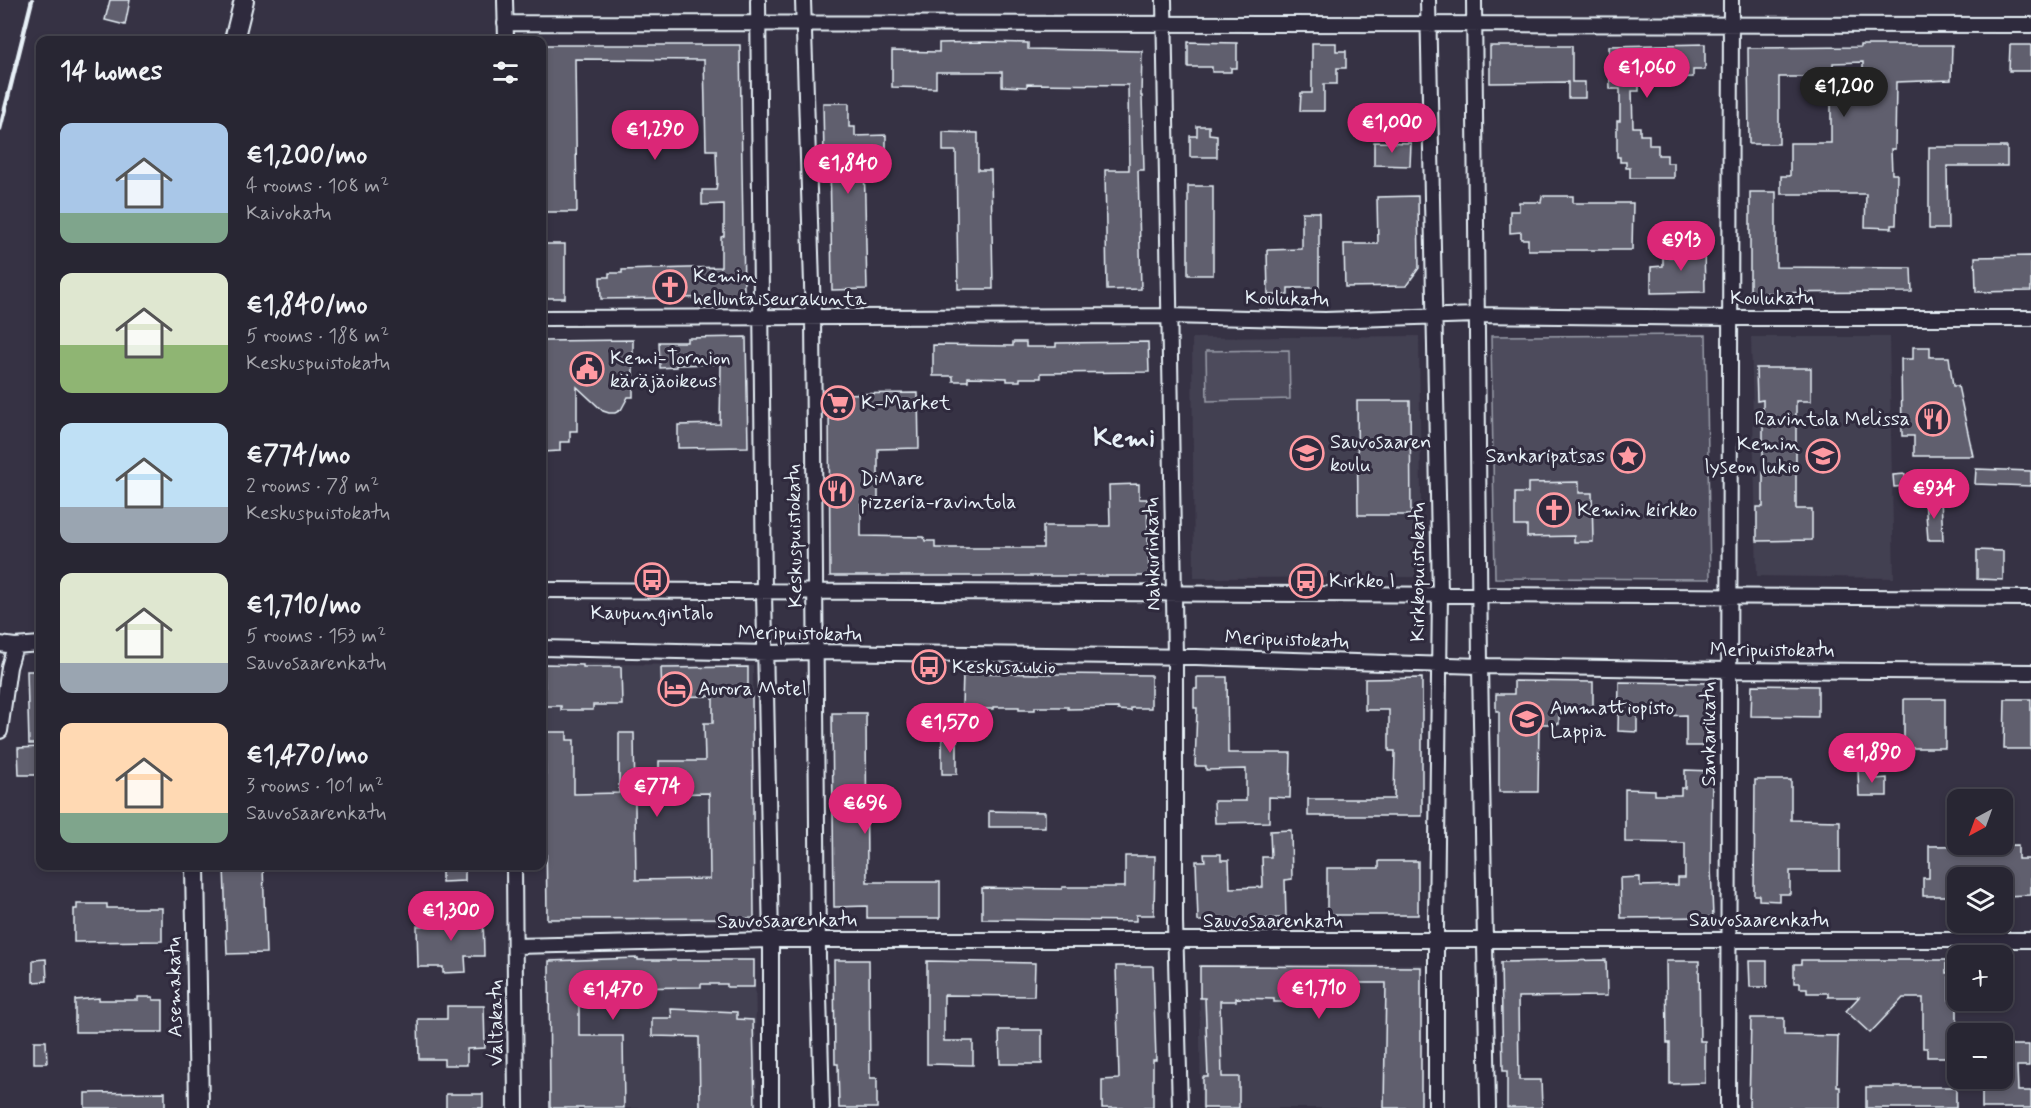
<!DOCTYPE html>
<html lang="en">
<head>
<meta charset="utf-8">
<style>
  :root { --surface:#282633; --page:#302e3b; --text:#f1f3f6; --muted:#a5a5ac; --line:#44434e; --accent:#db2777 }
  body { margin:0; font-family:Mynerve,sans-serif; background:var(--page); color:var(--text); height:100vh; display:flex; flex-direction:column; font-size:22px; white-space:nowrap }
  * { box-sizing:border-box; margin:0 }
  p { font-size:20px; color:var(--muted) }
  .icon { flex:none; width:33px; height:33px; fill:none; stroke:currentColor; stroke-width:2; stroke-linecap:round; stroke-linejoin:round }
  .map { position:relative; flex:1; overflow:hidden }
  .drawer { position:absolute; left:36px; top:36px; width:510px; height:834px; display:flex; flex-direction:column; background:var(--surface); border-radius:12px; box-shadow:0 3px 9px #0003,0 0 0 2px var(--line) }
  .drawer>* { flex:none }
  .needle { width:39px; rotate:221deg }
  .buttons { position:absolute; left:1947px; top:789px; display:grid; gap:12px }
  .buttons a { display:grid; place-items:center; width:66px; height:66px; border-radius:12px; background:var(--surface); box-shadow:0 3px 9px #0003,0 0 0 2px var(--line); font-size:30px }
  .price { position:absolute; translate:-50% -51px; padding:0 14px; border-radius:21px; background:var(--accent); color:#fff; font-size:20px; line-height:39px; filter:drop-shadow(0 2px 3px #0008) }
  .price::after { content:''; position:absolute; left:50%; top:36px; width:18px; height:14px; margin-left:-9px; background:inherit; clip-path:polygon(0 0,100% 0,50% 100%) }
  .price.on { background:#222; color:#fff }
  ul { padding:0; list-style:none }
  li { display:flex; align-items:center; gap:18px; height:150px; padding:0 24px }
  li span { display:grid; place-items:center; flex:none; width:168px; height:120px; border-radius:12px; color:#555 }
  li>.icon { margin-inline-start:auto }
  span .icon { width:72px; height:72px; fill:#fffc; stroke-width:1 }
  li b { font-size:26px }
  h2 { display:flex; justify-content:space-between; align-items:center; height:72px; padding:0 24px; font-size:26px }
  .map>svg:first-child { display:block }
  .built { fill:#433f51 }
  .green { fill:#4d4b5c; stroke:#9a9eaa; stroke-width:1.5 }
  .building { fill:#605e6e; stroke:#e8f1f8; stroke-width:1.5 }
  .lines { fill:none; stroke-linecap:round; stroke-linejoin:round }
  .street-casing { stroke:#e8f1f8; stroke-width:18 }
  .secondary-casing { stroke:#e8f1f8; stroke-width:22 }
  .street { stroke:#2f2a3d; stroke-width:14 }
  .secondary { stroke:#2f2a3d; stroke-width:18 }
  .rail { stroke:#e8f1f8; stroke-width:4.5 }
  .labels { text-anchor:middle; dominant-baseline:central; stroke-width:6; stroke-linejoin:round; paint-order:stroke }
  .poi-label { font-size:20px; fill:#e8f1f8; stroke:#2f2a3d; text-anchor:start }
  .street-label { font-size:20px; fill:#e8f1f8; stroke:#2f2a3d }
  .district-label { font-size:26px; font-weight:bold; fill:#e8f1f8; stroke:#2f2a3d }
</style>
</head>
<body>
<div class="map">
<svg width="2031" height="1108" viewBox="0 0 2031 1108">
  <rect width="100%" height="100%" fill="#363244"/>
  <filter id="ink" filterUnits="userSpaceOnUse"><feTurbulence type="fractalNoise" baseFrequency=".0167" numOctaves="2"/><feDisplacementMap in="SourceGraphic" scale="12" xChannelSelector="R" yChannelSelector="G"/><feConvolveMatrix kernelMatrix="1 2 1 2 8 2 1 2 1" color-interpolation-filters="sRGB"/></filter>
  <g filter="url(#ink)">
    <!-- built -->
    <path class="built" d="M1419,336L1422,577L1194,578L1192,338Z
      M1751,337H1889L1894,578L1757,576Z
      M543,663L753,666L755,921H546Z
      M548,958L755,959L757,1108H549Z
      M1423,964L1422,1108H1201L1199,965Z"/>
    <!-- green -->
    <path class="green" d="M1706,335L1710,579L1495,578L1491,336Z
      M1289,350L1290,399L1207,401L1206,351Z"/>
    <!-- building -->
    <path class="building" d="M110,0H130L125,25L105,20Z
      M985,42L1028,43V49L1142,51L1141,96H1142L1144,170H1138L1141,289L1107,290L1105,170H1129L1128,85L1027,84V87L1002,86V72H936V88L892,87V51L939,52V43Z
      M1188,42L1237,43V68H1231V72H1212V67H1188Z
      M1312,43H1336V51H1346V68H1337V84H1324V111H1300L1301,93H1312Z
      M1705,44V70H1693V77L1668,78V71H1639V91H1632L1633,127H1640V135H1649V145H1658V155H1667V163H1674V178H1630V168H1626V162H1620V157H1617V121H1620V89H1610L1609,46Z
      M542,45H740L744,291H739V297L601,299L600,277H609V273H622V270L721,267V237L724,236V204L702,205V190H716L717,183L716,150H706L704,60L575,59L577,212H544Z
      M1860,45H1952L1951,80L1896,82L1895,149H1891L1892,174H1897L1896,225H1892V228L1865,227L1866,194H1781V176H1790V143H1831V93H1863V62L1833,63V77H1779V144H1749L1748,48L1860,47Z
      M2010,45H2031V71H2009Z
      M1490,46H1572V82H1585V98H1568V82L1490,83Z
      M823,103H849V127H855V136L886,135V156L864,157L867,289L832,290L830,157H824Z
      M1197,126H1209V134L1217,135V157H1190V136H1197Z
      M943,132L978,133V170H991L993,289H958L956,151H943Z
      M1374,142L1411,143L1410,166L1374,165Z
      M1929,147H2007V166H1947L1948,229H1929Z
      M1188,186H1213V275H1188Z
      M1750,192H1776V267L1911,268L1912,292L1750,293Z
      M1418,196L1419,268L1406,286L1345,287L1344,244H1378L1377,197Z
      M1542,196H1573V203H1633L1632,250H1528V239H1521V232L1510,233V211H1519V202H1541Z
      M1302,212H1319V288H1288V295H1268L1267,250L1302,249Z
      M1680,243H1704L1705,292L1651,293V267L1663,266V257H1680Z
      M542,244H565V298H542Z
      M2031,256V291L1976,292L1975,257Z
      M746,337L748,447L678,448V425L720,424L721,364L676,365V367L660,368L659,342H687V338Z
      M633,340V397H628L621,410L615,413H609L603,411L577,387V431H570V442H560V451L542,452V341Z
      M1013,342H1026V347H1056V343L1148,342L1149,372L1041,373V378H1020V381H1007V378L968,377V381H953V376H933V345L1013,346Z
      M1913,347H1930V357H1949L1953,386H1958L1973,456H1914V436H1902L1901,359H1913Z
      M1756,368H1811V401H1796V509H1812V540L1757,541V507H1763V400L1757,401Z
      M918,393L919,448L878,449V504H861V536L924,537L925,541H935V548H1043V526H1110L1109,485L1139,484V499H1147L1149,576H830L829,394Z
      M1357,401H1410L1411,515H1358Z
      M1976,469L2031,471V486L1975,484Z
      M1905,474L1906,486L1894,487L1893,475Z
      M1579,482V493H1592L1593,542H1574V536L1527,537V526H1515V493H1528V483Z
      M1941,499L1943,540H1928L1925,500Z
      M1977,550L2003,551V580L1977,579Z
      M544,664L583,665V667H621L622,705H593V710H561V706H545Z
      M748,667V696H752L754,918L547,919L545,732H567V740H574V794L619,793V733H634L636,880L710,879L709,793L659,794V761H705L704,723H713V696L662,697L661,668Z
      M27,671H40V744H29Z
      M963,673L1151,675V708H1131V711L1118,710V708L1068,709V707H1035V710H1019V707H993V709H976V706H962Z
      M1197,677H1227L1228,753H1291L1290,798L1269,797V822L1215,823L1214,801H1246V769L1206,770V766H1195L1197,708H1194V689H1197Z
      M1422,678V816H1308V799H1394L1395,751H1389V710H1365V679Z
      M1514,681L1593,682V712H1559V724H1539L1538,792H1499V711H1496V694H1514Z
      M1619,682L1709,683L1710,746H1686V715L1663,716V709H1637V732L1618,731Z
      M1752,685L1818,686V717L1751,716Z
      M1904,699H1945V748H1904Z
      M2005,699H2031V749H2004Z
      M832,713H866L867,882H940V918H867V906L834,907Z
      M942,733H957V774H942Z
      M40,747V775H19L18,748Z
      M1685,770L1712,771L1711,867L1713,917L1621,918L1620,878L1640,877V886L1678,885V878H1685V843L1625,842V789L1655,790V795H1681V788H1685Z
      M1858,770H1876V779L1887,778V796H1859Z
      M1755,780H1791V820L1840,821V871H1790V894H1779V901L1759,900V895H1754Z
      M989,811L1045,812V827H989Z
      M1291,830L1292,879L1285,880L1286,918L1198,921L1196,861H1205L1204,854H1221V860H1229L1230,888L1263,887L1262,857H1271L1270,831Z
      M2018,845V859H2031V895L2002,896V878H1958V896H1923V878H1929V846Z
      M1125,856H1155L1154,915H1136V921L982,919V888L1062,889V887H1125Z
      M1379,861H1418V915H1327V868H1379Z
      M224,866H263L266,953L227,954Z
      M442,866H465V881L442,882Z
      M77,904H107V908H162V941L74,942V909H77Z
      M483,913L484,956H465L466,972L443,973V967H418L417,926H446V914Z
      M638,958V960H754V987H727V984H701V987L608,988L607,981L579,982V1036H623L624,1108H550L549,961Z
      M46,959L47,981L33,982V960Z
      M834,960H869L870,1078H877V1108H839L838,1064H835Z
      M1606,960L1607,996L1518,997L1519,1080H1541L1542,1108H1507V1071H1503L1501,962Z
      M1801,960H1946V973H1949V1000H1957V1057H1927V1048H1923V998H1903L1870,1033L1846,1011L1859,997H1828V993H1807V988H1800V983H1794V964H1801Z
      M927,961L1035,963L1034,996L944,995V1041H973V1065L927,1064Z
      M1666,961H1699L1700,1041H1705V1083L1670,1084V1043H1667Z
      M1749,961H1767V987H1750Z
      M1116,966H1153L1156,1060H1153V1108H1102V1080L1119,1079Z
      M1200,966L1421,967V1108H1384L1386,983H1311V999L1292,998V1002H1274V999L1236,998V1001H1220L1222,1077H1239V1108H1203V1077H1208L1205,998H1200Z
      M138,997H153V1000H163V1032H75V1000L99,998V1000H138Z
      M447,1006H484L485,1048L467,1049V1065H444V1059H419L418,1019H447Z
      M671,1009L737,1012V1019L753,1020L755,1108H700L699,1037L652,1036V1018H672Z
      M1751,1018H1784V1035L1838,1036L1837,1087H1840V1108H1749Z
      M999,1030H1042V1064H1000Z
      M34,1041H46L47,1063H34Z
      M2002,1045H2029V1066H2017L2018,1091H2031V1108H1982V1091H2003Z
      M1866,1087H1956V1108H1866Z
      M165,1092V1108H85V1093Z
      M446,1094H483V1108H446Z"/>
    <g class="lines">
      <!-- street casing -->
      <g class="street-casing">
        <path id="street" d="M505,0L506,40
          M758,0L764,592L771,940V1108
          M803,0L813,316L818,957L822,1108
          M1164,0L1175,657V922L1180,1108
          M1428,0L1440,594L1436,925V1108
          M1474,0L1480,666L1488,1108
          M505,23L2031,25
          M542,318L1169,316L1325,320L1476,315L1730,318H2031
          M542,590L2031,598
          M0,644L15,646L40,644
          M542,648L767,653L817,652L1196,657L1480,666L1729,670L2031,672
          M0,731L9,667L15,646
          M514,866L516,1108
          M515,946L771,940H2031
          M1728,1108L1731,0"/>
      </g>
      <!-- secondary casing -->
      <g class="secondary-casing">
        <path id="secondary" d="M234,40L244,0
          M195,866L199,1108"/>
      </g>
      <!-- street -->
      <use href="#street" class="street"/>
      <!-- secondary -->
      <use href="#secondary" class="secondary"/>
      <!-- rail -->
      <path class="rail" d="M0,129L32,0"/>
    </g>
  </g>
  <!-- icons -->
  <defs>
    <g id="church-ring" transform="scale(1.725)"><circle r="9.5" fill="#2f2a3d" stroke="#ff9aa2" stroke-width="1.5"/><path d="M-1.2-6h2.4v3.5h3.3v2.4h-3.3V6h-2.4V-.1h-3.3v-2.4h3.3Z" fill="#ff9aa2"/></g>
    <g id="civic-ring" transform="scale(1.725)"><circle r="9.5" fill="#2f2a3d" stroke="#ff9aa2" stroke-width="1.5"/><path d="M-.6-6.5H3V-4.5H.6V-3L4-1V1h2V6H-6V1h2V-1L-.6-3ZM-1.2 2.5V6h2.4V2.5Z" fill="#ff9aa2"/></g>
    <g id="supermarket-ring" transform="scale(1.725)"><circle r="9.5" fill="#2f2a3d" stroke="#ff9aa2" stroke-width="1.5"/><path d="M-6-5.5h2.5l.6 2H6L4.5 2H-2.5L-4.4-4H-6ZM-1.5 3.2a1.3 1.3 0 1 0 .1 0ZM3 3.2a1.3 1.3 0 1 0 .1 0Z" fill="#ff9aa2"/></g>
    <g id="restaurant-ring" transform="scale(1.725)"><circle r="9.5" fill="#2f2a3d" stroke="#ff9aa2" stroke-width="1.5"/><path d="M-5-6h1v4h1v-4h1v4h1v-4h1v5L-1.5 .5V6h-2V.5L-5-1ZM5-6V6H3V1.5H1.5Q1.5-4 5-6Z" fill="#ff9aa2"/></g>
    <g id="school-ring" transform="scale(1.725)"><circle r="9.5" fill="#2f2a3d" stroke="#ff9aa2" stroke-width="1.5"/><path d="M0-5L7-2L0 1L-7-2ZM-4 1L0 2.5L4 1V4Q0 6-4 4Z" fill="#ff9aa2"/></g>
    <g id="sight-ring" transform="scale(1.725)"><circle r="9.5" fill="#2f2a3d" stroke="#ff9aa2" stroke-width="1.5"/><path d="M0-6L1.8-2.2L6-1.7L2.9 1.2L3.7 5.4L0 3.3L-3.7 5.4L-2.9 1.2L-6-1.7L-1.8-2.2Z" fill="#ff9aa2"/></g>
    <g id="bus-ring" transform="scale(1.725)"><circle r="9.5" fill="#2f2a3d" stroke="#ff9aa2" stroke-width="1.5"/><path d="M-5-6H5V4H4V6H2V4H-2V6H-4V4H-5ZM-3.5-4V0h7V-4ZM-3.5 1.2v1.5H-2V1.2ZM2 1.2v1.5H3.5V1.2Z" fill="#ff9aa2"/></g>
    <g id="hotel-ring" transform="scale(1.725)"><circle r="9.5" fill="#2f2a3d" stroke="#ff9aa2" stroke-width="1.5"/><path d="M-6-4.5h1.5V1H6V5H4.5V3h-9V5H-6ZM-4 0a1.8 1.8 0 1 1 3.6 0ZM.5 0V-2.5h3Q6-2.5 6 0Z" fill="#ff9aa2"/></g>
  </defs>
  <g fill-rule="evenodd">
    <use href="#church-ring" x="670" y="287"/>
    <use href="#civic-ring" x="587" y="369"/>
    <use href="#supermarket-ring" x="838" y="403"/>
    <use href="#restaurant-ring" x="1933" y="419"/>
    <use href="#school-ring" x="1307" y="453"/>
    <use href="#sight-ring" x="1628" y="456"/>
    <use href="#school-ring" x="1823" y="456"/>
    <use href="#restaurant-ring" x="837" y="491"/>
    <use href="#church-ring" x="1554" y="510"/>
    <use href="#bus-ring" x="652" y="580"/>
    <use href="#bus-ring" x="1306" y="581"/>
    <use href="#bus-ring" x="929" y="667"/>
    <use href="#hotel-ring" x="675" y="689"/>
    <use href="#school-ring" x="1527" y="719"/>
  </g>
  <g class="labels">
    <!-- poi labels -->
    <g class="poi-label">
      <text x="693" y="276">Kemin<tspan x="693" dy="23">helluntaiseurakunta</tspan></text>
      <text x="610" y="358">Kemi-Tornion<tspan x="610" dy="23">käräjäoikeus</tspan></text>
      <text x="861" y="403">K-Market</text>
      <text x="1910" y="419" text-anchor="end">Ravintola Melissa</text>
      <text x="1330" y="442">Sauvosaaren<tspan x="1330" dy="23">koulu</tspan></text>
      <text x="1800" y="444" text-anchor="end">Kemin<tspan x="1800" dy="23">lyseon lukio</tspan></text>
      <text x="1605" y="456" text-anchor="end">Sankaripatsas</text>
      <text x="860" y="479">DiMare<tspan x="860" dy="23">pizzeria-ravintola</tspan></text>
      <text x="1577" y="510">Kemin kirkko</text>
      <text x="1329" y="581">Kirkko I</text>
      <text x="652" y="613" text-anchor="middle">Kaupungintalo</text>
      <text x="952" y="667">Keskusaukio</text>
      <text x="698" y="689">Aurora Motel</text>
      <text x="1550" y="708">Ammattiopisto<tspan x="1550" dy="23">Lappia</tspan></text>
    </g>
    <!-- street labels -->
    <g class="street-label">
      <text x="1772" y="298">Koulukatu</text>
      <text transform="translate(1287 299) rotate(1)">Koulukatu</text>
      <text transform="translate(795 536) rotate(-91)">Keskuspuistokatu</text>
      <text transform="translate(1153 554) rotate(-91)">Nahkurinkatu</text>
      <text transform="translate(1418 572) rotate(-90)">Kirkkopuistokatu</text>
      <text transform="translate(800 634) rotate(1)">Meripuistokatu</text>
      <text transform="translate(1287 640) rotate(2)">Meripuistokatu</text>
      <text x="1772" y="650">Meripuistokatu</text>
      <text transform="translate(1709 734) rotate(-90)">Sankarikatu</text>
      <text x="1759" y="920">Sauvosaarenkatu</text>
      <text transform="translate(787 921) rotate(-1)">Sauvosaarenkatu</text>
      <text x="1273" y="921">Sauvosaarenkatu</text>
      <text transform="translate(175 987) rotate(-91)">Asemakatu</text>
      <text transform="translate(496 1023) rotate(-90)">Valtakatu</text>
    </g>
    <!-- district labels -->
    <g class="district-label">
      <text x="1124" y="439">Kemi</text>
    </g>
  </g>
</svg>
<div class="buttons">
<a><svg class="needle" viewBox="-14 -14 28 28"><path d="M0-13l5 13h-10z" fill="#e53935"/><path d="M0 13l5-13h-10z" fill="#a5a5ac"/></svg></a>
<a><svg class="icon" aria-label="layers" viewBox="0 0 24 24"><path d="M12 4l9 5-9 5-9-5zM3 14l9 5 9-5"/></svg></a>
<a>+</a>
<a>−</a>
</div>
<b class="price" style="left:1647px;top:99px">€1,060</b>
<b class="price on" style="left:1844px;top:118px">€1,200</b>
<b class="price" style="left:1392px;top:154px">€1,000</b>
<b class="price" style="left:655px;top:161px">€1,290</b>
<b class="price" style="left:848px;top:195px">€1,840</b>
<b class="price" style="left:1681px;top:272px">€913</b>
<b class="price" style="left:1934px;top:520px">€934</b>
<b class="price" style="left:950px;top:754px">€1,570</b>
<b class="price" style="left:1872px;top:784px">€1,890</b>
<b class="price" style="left:657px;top:818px">€774</b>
<b class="price" style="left:865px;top:835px">€696</b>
<b class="price" style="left:451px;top:942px">€1,300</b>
<b class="price" style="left:1319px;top:1020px">€1,710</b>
<b class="price" style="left:613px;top:1021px">€1,470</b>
<section class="drawer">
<h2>14 homes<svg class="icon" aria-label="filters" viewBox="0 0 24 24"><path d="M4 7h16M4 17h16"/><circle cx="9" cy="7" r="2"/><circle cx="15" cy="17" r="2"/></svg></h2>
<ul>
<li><span style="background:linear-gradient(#a9c7e8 75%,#7fa58c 0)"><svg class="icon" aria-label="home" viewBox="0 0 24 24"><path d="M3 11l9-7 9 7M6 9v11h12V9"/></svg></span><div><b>€1,200/mo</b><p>4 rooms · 108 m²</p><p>Kaivokatu</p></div></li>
<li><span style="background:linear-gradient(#dfe7d0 60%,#8fb573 0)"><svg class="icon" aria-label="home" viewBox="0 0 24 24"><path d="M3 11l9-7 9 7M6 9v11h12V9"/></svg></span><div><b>€1,840/mo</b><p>5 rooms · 188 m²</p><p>Keskuspuistokatu</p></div></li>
<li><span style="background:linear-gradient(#bfe0f5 70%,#9aa5b1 0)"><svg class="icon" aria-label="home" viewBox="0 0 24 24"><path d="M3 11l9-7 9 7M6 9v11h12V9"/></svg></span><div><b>€774/mo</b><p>2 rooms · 78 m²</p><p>Keskuspuistokatu</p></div></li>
<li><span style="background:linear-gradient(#dfe7d0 75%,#9aa5b1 0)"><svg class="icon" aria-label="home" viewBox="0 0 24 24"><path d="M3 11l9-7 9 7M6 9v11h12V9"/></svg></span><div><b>€1,710/mo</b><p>5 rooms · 153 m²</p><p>Sauvosaarenkatu</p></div></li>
<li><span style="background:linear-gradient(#ffd9b3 75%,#7fa58c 0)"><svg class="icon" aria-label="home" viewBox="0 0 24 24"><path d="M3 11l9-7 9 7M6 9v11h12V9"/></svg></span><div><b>€1,470/mo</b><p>3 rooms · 101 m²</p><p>Sauvosaarenkatu</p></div></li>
</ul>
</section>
</div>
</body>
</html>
